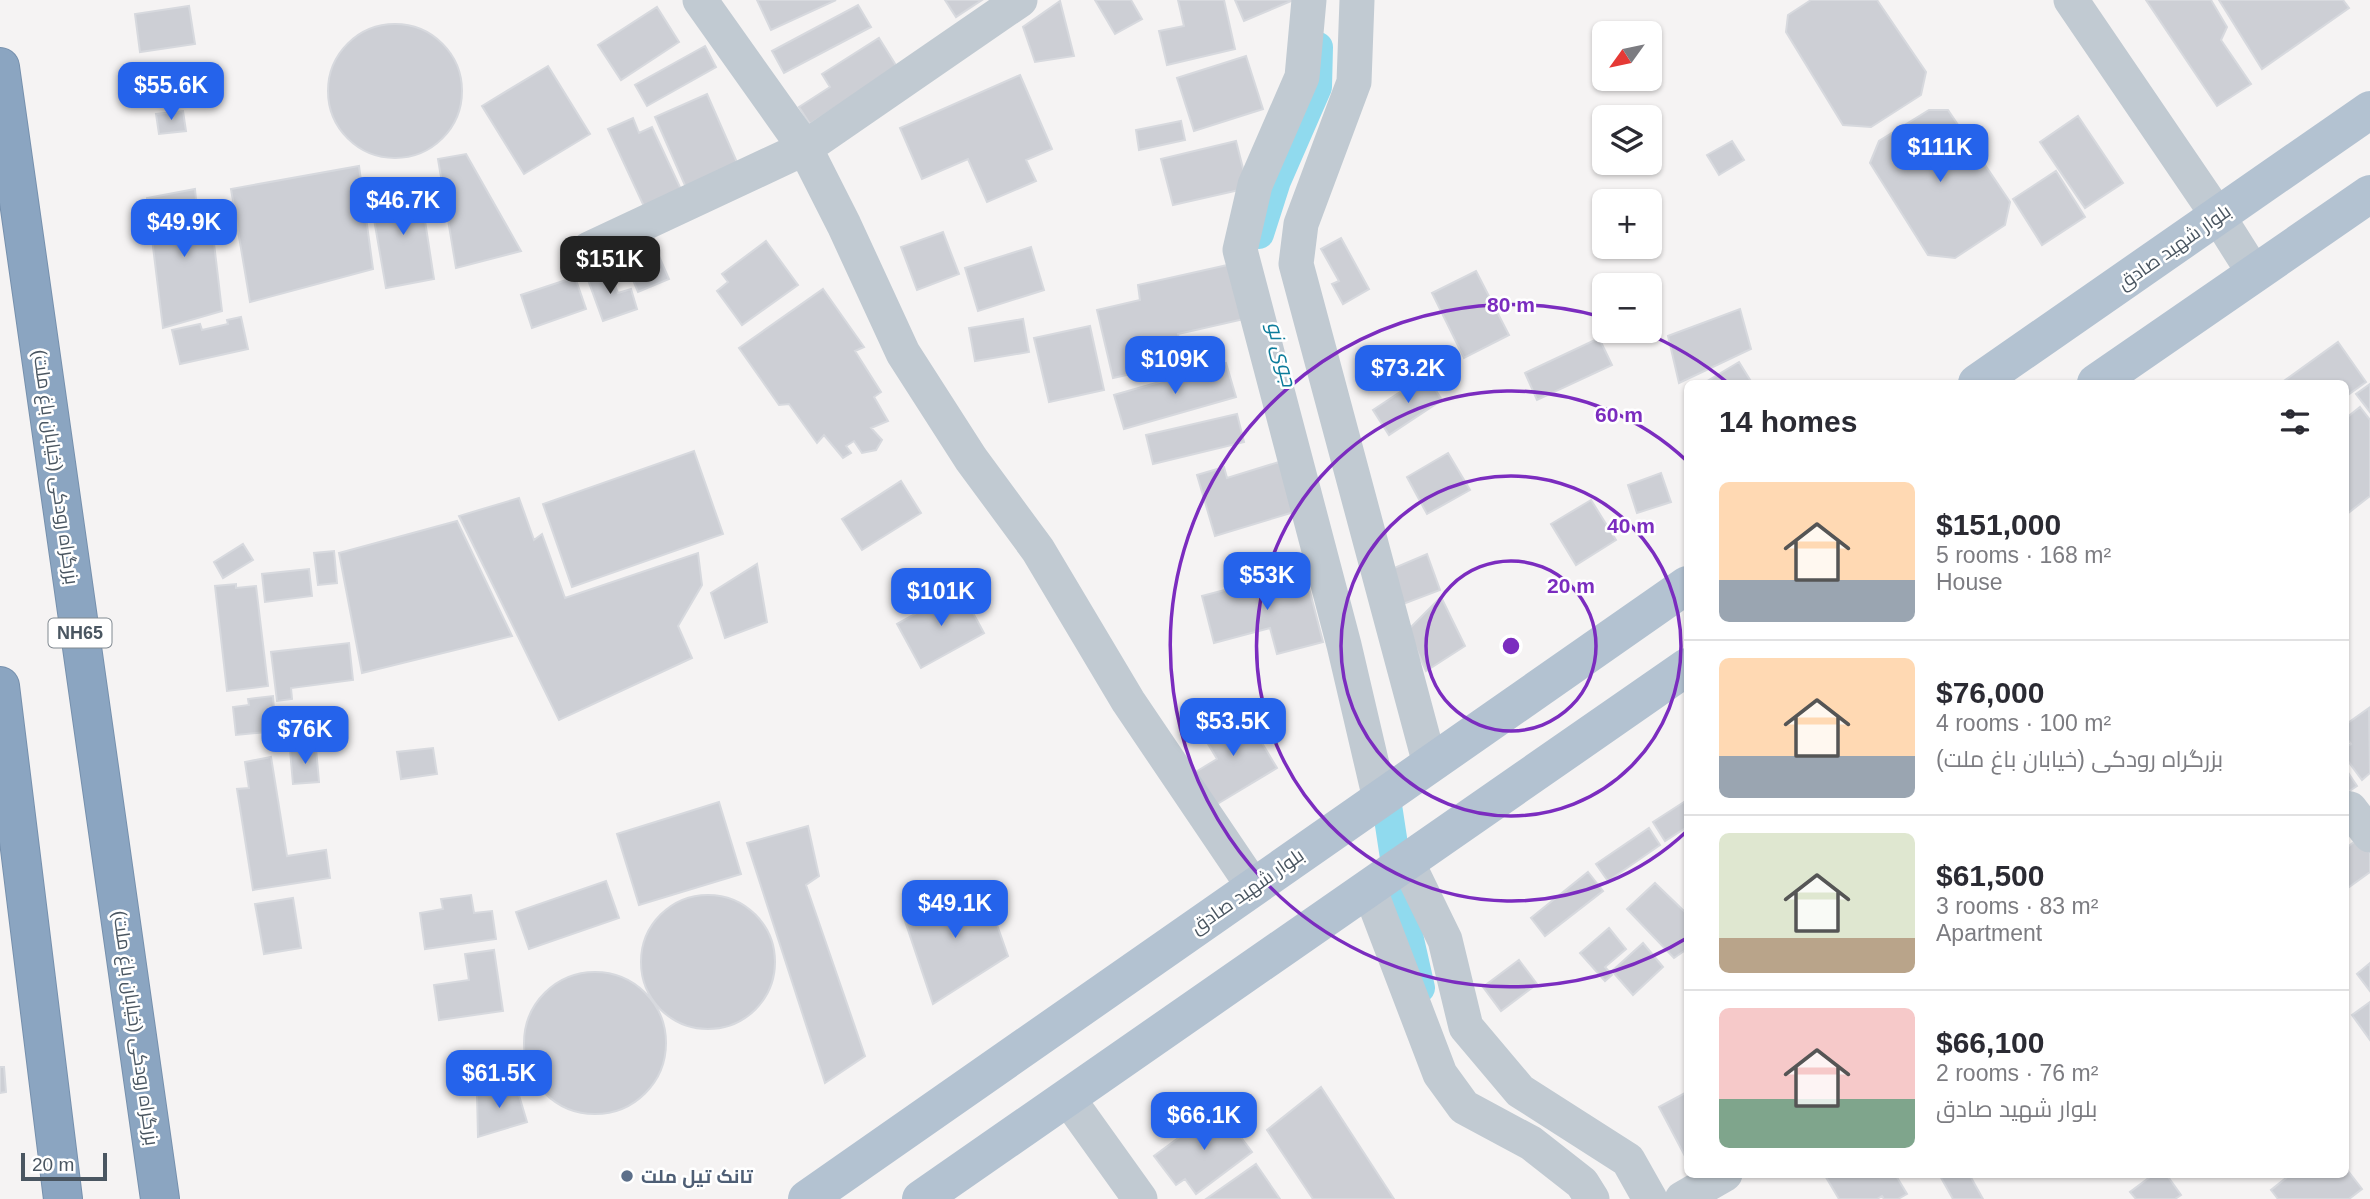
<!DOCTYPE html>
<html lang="en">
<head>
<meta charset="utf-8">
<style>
  :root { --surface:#fff; --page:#f7f7f7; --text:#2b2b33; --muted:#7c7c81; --line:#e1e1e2; --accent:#2563eb }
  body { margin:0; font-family:Helvetica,Cairo,sans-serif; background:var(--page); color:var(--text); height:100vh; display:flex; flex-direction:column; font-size:26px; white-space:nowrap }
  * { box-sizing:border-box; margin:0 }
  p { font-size:23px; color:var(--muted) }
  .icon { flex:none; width:38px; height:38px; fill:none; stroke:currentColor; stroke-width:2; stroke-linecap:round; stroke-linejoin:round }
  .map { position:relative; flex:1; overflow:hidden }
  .details { position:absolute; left:1684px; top:380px; width:665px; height:798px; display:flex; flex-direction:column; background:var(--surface); border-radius:10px; box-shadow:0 2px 5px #0004 }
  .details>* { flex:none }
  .needle { width:46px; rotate:237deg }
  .buttons { position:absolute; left:1592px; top:21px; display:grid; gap:14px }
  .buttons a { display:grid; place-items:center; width:70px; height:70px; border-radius:10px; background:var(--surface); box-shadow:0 2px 5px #0004; font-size:35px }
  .scale { position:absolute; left:21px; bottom:18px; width:86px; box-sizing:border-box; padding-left:7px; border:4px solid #4a5661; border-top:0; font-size:19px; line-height:24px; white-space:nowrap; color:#4a5661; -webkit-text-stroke:5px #fff; paint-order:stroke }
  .price { position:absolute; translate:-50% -60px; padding:0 16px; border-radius:14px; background:var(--accent); color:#fff; font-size:23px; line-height:46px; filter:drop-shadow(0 2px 4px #0008) }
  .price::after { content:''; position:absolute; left:50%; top:42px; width:21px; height:16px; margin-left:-10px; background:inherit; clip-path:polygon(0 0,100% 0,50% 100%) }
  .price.current { background:#222; color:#fff }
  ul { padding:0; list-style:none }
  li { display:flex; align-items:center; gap:21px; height:175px; padding:0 35px }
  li+li { border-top:2px solid var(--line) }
  li span { display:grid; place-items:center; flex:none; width:196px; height:140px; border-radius:10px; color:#555 }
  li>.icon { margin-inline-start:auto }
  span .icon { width:84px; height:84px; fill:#fffc; stroke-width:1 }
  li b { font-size:30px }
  h2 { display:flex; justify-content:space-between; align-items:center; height:84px; padding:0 35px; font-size:30px }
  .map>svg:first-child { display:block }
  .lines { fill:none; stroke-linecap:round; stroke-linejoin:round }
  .canal { stroke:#90daee; stroke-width:30 }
  .building { fill:#cdcfd5; stroke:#d7d9de; stroke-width:2 }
  .highway-casing { stroke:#7690ad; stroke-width:40 }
  .minor { stroke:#c1cad2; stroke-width:35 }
  .major { stroke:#b3c2d1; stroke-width:38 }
  .highway { stroke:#8ba5c1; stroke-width:38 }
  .ring { fill:none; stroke:#7b2cbf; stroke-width:3.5 }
  .service-dot { fill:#5c6f8a; stroke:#fff; stroke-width:2.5 }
  .labels { text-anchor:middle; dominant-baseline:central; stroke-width:5; stroke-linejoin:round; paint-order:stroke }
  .shield { fill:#fff; stroke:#808990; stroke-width:2 }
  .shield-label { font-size:18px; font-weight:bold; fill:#4a5661 }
  .street-label { font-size:19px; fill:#4a5661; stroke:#fff }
  .service-label { font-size:19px; font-weight:bold; fill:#4e5e75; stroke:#fff; text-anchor:start }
  .water-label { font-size:21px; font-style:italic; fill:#0c7c9b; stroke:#fff }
  .centre { fill:#7b2cbf; stroke:#fff; stroke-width:3.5 }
  .ring-label { font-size:21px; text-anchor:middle; font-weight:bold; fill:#7b2cbf; stroke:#fff; stroke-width:5; stroke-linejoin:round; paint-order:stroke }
</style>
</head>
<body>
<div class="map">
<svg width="2370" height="1199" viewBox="0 0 2370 1199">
  <rect width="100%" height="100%" fill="#f5f3f3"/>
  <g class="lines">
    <!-- canal -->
    <path class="canal" d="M1259,234L1276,181L1317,87L1318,47
      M1383,779L1404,917L1420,988"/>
  </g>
  <!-- building -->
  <path class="building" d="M757,0H836L771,30Z
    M945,0H982L956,17Z
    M1095,0H1131L1142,19L1115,34Z
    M1178,0H1224L1235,49L1167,65L1159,31L1184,26Z
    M1235,0H1291V1L1244,21Z
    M1811,0H1877L1926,72L1921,95L1871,127L1843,125L1786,32L1788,15Z
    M2146,0H2211L2227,27L2221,40L2251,84L2217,106Z
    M2219,0H2343L2349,8L2262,69Z
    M1060,1L1074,56L1035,62L1023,27Z
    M858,5L871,27L784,73L772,51Z
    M189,6L195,44L140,52L135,14Z
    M657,7L679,42L621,80L598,45Z
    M328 91a67 67 0 1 1 134 0a67 67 0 1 1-134 0Z
    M879,38L897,67L810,124L799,107L830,87L822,74Z
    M705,46L716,67L647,106L635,85Z
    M1246,56L1263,109L1194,131L1177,78Z
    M548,66L590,134L524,174L482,106Z
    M1020,75L1052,149L1026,160L1036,181L987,202L968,159L922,179L900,128Z
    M707,94L739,167L687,190L655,117Z
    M1929,110H1948L2010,202L2005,225L1955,258L1928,255L1870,163L1879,141Z
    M183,111L186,131L159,134L156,114Z
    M2078,116L2123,183L2085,208L2040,142Z
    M633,118L639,133L652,127L685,198L648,215L608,129Z
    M1181,121L1185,140L1139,150L1136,130Z
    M1236,141L1248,188L1173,205L1161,159Z
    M1732,141L1744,160L1719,175L1707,155Z
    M466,154L521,251L456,268L438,159Z
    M359,166L373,269L250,302L231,189Z
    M2056,171L2085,217L2042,245L2013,199Z
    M419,182L434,279L386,288L371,202Z
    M195,189L198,221L211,218L222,311L163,328L147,198Z
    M943,232L959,274L917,290L901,247Z
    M1341,238L1369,289L1343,304L1332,284L1339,281L1321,249Z
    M766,241L798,285L742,325L717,291L728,282L722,274Z
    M655,247L669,279L638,292L625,261Z
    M1031,247L1044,290L978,311L965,268Z
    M1232,264L1244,319L1178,334L1185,362L1113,378L1097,310L1140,300L1138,285Z
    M609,269L618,293L631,289L637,309L603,321L587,277Z
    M1476,271L1509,335L1464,358L1432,293Z
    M575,277L586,309L532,328L521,295Z
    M823,289L864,347L855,351L881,392L874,397L888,421L871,428L882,440L876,450L862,453L854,441L846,446L851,453L843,458L824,435L817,443L789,404L779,405L739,348Z
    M1740,309L1751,349L1679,383L1668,336Z
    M241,317L248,349L180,364L172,330L200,324L202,330L228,324L227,320Z
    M1023,319L1029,352L975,361L969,328Z
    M1090,326L1104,390L1049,402L1034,338Z
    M1599,338L1612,365L1537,400L1525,373Z
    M2338,342L2366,382L2345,397V383H2281Z
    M1739,362L1752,383H1704Z
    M1226,363L1236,397L1124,429L1114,395Z
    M1426,375L1442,400L1389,435L1373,410Z
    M2370,384V412L2356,394Z
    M2360,407L2370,420V496L2347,514L2345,419Z
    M1237,414L1244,442L1153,464L1146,435Z
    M694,451L723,534L572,587L543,504Z
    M1448,453L1470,490L1427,514L1407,477Z
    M1279,462L1294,512L1215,536L1197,475L1224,467L1227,478Z
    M1661,473L1671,502L1637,513L1628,485Z
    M901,481L921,513L862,550L842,519Z
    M519,498L534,540L542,534L565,598L698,553L702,585L678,626L692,658L559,720L459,516Z
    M1591,500L1616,540L1576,565L1551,524Z
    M457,521L512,636L362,673L339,553Z
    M243,544L253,560L223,578L214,562Z
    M334,551L337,583L318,585L314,553Z
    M1427,554L1440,590L1398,606L1387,571Z
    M757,564L767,622L725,638L711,593Z
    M309,569L312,596L265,602L262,574Z
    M1304,569L1323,642L1277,654L1270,628L1214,643L1202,596Z
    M236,584V588L256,586L268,686L227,691L215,586Z
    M960,589L984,633L921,668L897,624Z
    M1441,597L1465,646L1426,671L1408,630Z
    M349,643L353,680L291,688L292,699L277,701L271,652Z
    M273,696L274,710L283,709L286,730L236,735L233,707L249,705L248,699Z
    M1241,708L1277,768L1214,806L1194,773L1217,759L1201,732Z
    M2369,708L2370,773L2362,780L2345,757V748L2351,744L2345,736V725Z
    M316,748L319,782L293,784L290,750Z
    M433,748L437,774L401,779L397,752Z
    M271,757L287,856L326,850L330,878L253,890L237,789L249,788L245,762Z
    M2345,768L2357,786L2345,794Z
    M1687,800V827L1665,841L1653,822Z
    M719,802L741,874L639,905L617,834Z
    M808,826L819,876L806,885L865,1056L825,1083L747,843Z
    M1649,828L1660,845L1608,881L1596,864Z
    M2359,838L2370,853V872L2345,890V849Z
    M1588,872L1603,891L1545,936L1531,918Z
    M606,881L619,918L529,949L516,912Z
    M982,882L1008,956L933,1004L903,915Z
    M1655,883L1687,914V949L1674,958L1627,909Z
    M641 962a67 67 0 1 1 134 0a67 67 0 1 1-134 0Z
    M471,895L474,913L492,911L496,939L425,949L420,913L443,909L441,899Z
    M293,898L301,948L264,954L255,904Z
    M1609,928L1626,949L1605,967L1612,975L1605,981L1580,953Z
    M1643,943L1663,967L1633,995L1612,971Z
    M494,950L503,1011L439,1020L434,985L469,980L465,954Z
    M1519,960L1537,984L1501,1011L1483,987Z
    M2370,963V991L2357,974Z
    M524 1043a71 71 0 1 1 142 0a71 71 0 1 1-142 0Z
    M2370,1002V1040L2352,1015Z
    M0,1067H4L6,1092L0,1093Z
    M515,1082L527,1122L478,1137L477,1094Z
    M1321,1087L1394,1199H1313L1267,1130Z
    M1687,1092V1158H1686L1659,1107Z
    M1219,1108L1252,1152L1196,1194L1185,1179L1176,1185L1154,1156Z
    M1256,1164L1280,1199H1206Z
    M2345,1167L2362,1189L2349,1199H2278L2271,1190L2291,1174H2345Z
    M1824,1174H1895L1907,1194L1898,1199H1884L1882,1196L1877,1199H1839Z
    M1944,1174H1969L1983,1199H1953L1940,1176Z
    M2154,1174H2166L2181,1195L2175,1199H2136L2130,1192Z"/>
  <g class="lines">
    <!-- highway casing -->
    <g class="highway-casing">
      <path id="highway" d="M0,67L160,1199
        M0,686L63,1199"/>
    </g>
    <!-- minor -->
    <path class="minor" d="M700,0L805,148L844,225L903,353L971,459L1038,550L1128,701L1253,886
      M1309,0L1302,77L1255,185L1240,250L1344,645L1380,799
      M1357,0L1354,82L1301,224L1296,264L1430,764
      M2071,0L2218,216L2254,273
      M589,249L805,148L1020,0
      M2345,808L2350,809L2370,835
      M1407,862L1445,940L1466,1027L1520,1091L1628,1160L1650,1199
      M1369,888L1440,1074L1464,1107L1531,1143L1582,1183L1592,1199
      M1067,1097L1140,1199
      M1682,1199L1725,1174"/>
    <!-- major -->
    <path class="major" d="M1977,383L2370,110
      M2096,383L2370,194
      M807,1199L1687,585
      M921,1199L1687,667"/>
    <!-- highway -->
    <use href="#highway" class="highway"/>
  </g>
  <!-- distance rings -->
  <g class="ring">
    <circle cx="1511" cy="646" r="85"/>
    <circle cx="1511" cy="646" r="170"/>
    <path d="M1687 831A255 255 0 1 1 1687 461"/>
    <path d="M1687 938A341 341 0 1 1 1602 317M1641 331A341 341 0 0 1 1728 383"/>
  </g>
  <!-- markers -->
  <circle class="service-dot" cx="627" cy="1176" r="7"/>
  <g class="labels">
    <!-- shield labels -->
    <rect class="shield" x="48.5" y="618.5" width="63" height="29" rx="5"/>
    <g class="shield-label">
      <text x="80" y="633">NH65</text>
    </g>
    <!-- street labels -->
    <g class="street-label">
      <text transform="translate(2174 247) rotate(-35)">بلوار شهید صادق</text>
      <text transform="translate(56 467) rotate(82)">بزرگراه رودکی (خیابان باغ ملت)</text>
      <text transform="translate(1247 891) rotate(-35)">بلوار شهید صادق</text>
      <text transform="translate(136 1028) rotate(82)">بزرگراه رودکی (خیابان باغ ملت)</text>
    </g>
    <!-- service labels -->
    <g class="service-label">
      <text x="641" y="1176">تانک تیل ملت</text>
    </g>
    <!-- water labels -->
    <g class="water-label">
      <text transform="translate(1282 354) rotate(76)">جوی نو</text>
    </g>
  </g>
  <circle cx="1511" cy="646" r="10" class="centre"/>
  <g class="ring-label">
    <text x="1511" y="312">80 m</text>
    <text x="1619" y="422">60 m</text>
    <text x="1631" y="533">40 m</text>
    <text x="1571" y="593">20 m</text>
  </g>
</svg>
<div class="buttons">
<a><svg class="needle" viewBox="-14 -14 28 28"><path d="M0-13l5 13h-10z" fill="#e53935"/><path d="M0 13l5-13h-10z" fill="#7c7c81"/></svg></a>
<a><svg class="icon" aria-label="layers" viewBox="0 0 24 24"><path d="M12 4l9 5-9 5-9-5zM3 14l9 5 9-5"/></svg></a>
<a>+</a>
<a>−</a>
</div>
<div class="scale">20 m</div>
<b class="price" style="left:171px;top:122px">$55.6K</b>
<b class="price" style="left:1940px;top:184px">$111K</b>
<b class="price" style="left:403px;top:237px">$46.7K</b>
<b class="price" style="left:184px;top:259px">$49.9K</b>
<b class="price current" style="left:610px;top:296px">$151K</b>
<b class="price" style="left:1175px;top:396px">$109K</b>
<b class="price" style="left:1408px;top:405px">$73.2K</b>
<b class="price" style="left:1267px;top:612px">$53K</b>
<b class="price" style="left:941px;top:628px">$101K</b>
<b class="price" style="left:1233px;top:758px">$53.5K</b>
<b class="price" style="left:305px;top:766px">$76K</b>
<b class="price" style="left:955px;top:940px">$49.1K</b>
<b class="price" style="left:499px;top:1110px">$61.5K</b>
<b class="price" style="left:1204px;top:1152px">$66.1K</b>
<section class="details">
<h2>14 homes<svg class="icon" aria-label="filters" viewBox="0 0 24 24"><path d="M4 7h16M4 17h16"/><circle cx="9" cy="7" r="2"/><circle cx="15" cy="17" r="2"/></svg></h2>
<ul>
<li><span style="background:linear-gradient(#ffd9b3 70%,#9aa5b1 0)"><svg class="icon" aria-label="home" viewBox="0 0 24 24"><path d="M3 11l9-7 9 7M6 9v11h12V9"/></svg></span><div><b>$151,000</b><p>5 rooms · 168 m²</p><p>House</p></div></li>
<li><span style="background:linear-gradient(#ffd9b3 70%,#9aa5b1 0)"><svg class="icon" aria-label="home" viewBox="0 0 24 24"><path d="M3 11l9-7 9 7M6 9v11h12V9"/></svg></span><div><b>$76,000</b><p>4 rooms · 100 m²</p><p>بزرگراه رودکی (خیابان باغ ملت)</p></div></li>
<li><span style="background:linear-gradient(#dfe7d0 75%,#b9a48a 0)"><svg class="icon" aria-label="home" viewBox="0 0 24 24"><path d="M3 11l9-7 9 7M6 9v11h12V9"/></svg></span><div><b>$61,500</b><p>3 rooms · 83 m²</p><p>Apartment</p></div></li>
<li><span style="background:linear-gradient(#f6c9c9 65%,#7fa58c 0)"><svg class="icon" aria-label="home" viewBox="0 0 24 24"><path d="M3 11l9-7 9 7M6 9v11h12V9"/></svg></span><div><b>$66,100</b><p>2 rooms · 76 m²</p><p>بلوار شهید صادق</p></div></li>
</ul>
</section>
</div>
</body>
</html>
